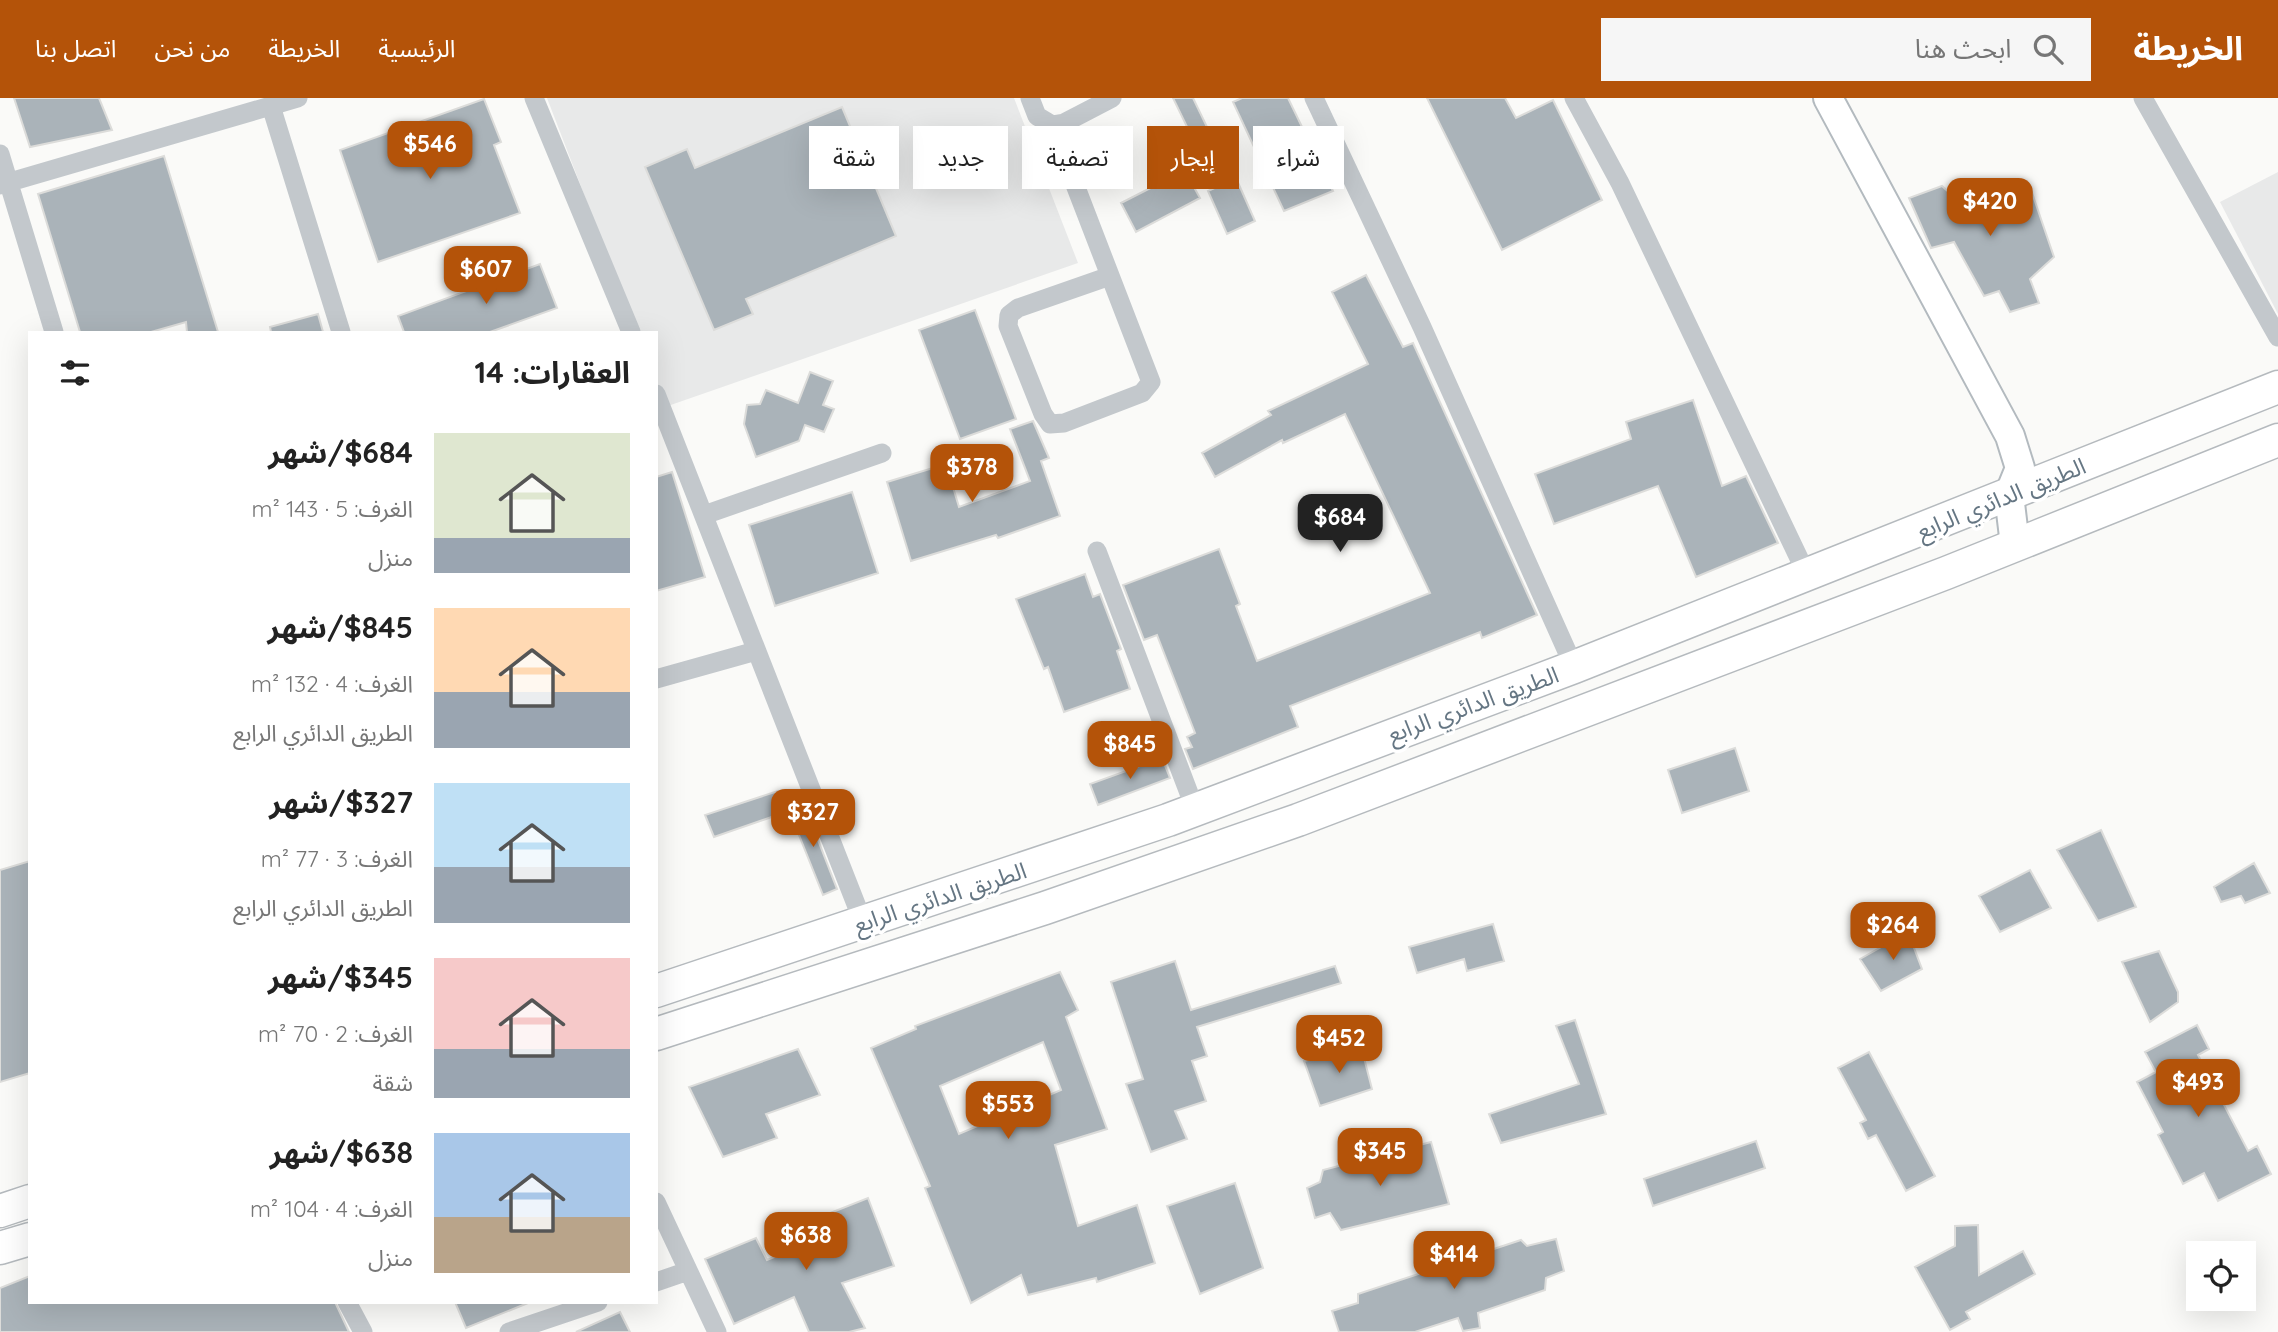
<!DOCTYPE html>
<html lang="ar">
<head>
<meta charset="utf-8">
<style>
  :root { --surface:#fff; --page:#f6f6f6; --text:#222; --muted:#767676; --accent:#b45309 }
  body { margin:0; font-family:Quicksand,"Noto Sans Arabic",sans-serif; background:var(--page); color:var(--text); direction:rtl; height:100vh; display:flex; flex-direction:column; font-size:26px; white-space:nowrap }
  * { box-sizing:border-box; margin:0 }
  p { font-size:23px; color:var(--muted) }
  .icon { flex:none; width:38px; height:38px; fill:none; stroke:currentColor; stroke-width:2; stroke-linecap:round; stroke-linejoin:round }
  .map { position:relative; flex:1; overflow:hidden; direction:ltr }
  .drawer { position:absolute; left:28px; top:233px; width:630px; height:973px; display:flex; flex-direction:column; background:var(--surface); border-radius:0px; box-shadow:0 7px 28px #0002; direction:rtl }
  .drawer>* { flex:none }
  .top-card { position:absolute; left:679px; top:28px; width:665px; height:63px; direction:rtl; display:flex; gap:14px }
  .fabs { position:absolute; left:2186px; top:1143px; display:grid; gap:14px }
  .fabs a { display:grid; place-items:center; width:70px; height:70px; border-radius:0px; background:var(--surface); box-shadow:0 7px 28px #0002; font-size:35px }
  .price { position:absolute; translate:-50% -60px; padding:0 16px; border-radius:14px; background:var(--accent); color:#fff; font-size:23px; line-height:46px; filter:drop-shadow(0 2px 4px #0008) }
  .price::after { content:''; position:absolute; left:50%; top:42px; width:21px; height:16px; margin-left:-10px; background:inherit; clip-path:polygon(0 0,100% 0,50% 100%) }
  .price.on { background:#222; color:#fff }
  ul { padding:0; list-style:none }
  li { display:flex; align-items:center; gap:21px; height:175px; padding:0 28px }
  li span { display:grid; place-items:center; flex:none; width:196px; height:140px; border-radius:0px; color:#555 }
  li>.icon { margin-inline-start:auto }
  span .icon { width:84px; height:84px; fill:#fffc; stroke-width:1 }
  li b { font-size:30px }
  h2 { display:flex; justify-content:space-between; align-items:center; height:84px; padding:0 28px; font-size:30px }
  .chip { padding:0 24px; border-radius:0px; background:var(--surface); box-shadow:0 7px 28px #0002; font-size:24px; line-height:63px }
  .chip.on { background:var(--accent); color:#fff }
  header { display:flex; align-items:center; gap:42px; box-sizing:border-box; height:98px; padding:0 35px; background:var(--accent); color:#fff }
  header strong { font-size:33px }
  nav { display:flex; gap:38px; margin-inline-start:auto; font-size:24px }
  .search { width:490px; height:63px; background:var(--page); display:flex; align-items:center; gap:18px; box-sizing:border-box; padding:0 24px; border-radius:0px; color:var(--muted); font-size:26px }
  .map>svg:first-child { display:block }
  .built { fill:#e8e9e9 }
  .building { fill:#aab3b9; stroke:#dcdcda; stroke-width:2; fill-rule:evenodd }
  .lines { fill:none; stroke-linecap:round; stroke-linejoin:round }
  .secondary-casing { stroke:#b3babf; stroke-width:32 }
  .primary-casing { stroke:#b5babe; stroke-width:35 }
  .minor { stroke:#c3c8cc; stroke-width:19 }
  .secondary { stroke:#fff; stroke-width:28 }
  .primary { stroke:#fff; stroke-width:32 }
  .labels { text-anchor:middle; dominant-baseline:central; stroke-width:7; stroke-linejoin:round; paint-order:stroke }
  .street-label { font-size:23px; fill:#657683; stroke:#fff }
</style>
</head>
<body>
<header>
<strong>الخريطة</strong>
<div class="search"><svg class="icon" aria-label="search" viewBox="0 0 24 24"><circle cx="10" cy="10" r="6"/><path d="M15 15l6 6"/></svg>ابحث هنا</div>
<nav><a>الرئيسية</a><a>الخريطة</a><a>من نحن</a><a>اتصل بنا</a></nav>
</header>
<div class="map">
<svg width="2278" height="1234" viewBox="0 0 2278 1234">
  <rect width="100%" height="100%" fill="#fafaf8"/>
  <!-- built -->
  <path class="built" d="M547,0H1014L1078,165L665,309L656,286V234H637Z
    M2278,74V216L2220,104Z"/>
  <!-- building -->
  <path class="building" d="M14,0H99L112,32L30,49Z
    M1173,0H1193L1207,29L1191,37Z
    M1242,0H1288L1333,93L1284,113L1233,4Z
    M1427,0H1505L1516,20L1553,2L1602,102L1502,152Z
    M484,1L501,44L494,47L520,115L378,164L340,52Z
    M842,9L896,138L746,201L753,216L714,232L645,69L687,51L695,70Z
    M1175,55L1200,100L1136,134L1121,105L1172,79Z
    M164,58L218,234H187L186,224L151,234H80L38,96Z
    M1236,80L1255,123L1227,136L1208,93Z
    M2029,86L2054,159L2030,181L2039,205L2010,214L1999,193L1984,198L1954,144L1931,150L1909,100L1942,88L1951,96L1976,88L1982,104Z
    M540,166L557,210L490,234H404L398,218Z
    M1366,177L1403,249L1413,245L1537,517L1482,540L1480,534L1290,608L1298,629L1193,671L1185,651L1192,649L1187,639L1195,635L1157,537L1144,542L1123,487L1219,451L1240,506L1236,508L1257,563L1430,495L1345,316L1283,345L1282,342L1215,379L1202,355L1271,317L1268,313L1368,266L1332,194Z
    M975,212L1016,321L960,341L919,232Z
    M318,216L323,234H271L270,229Z
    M810,274L833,283L823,307L834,311L824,334L805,327L799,343L756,359L744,326L747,307L760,306L766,292L798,305Z
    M1693,302L1722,388L1746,378L1778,445L1696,479L1658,388L1554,426L1535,376L1631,341L1626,324Z
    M1033,323L1049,360L1041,363L1060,418L998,440L996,437L911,463L887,384L946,366L959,409L1030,383L1010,331Z
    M672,374L705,479L656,493V379Z
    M852,394L878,475L775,508L749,427Z
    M1085,476L1093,499L1100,496L1121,551L1117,553L1130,591L1064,614L1048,569L1044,571L1016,501Z
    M1735,650L1749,693L1682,715L1668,672Z
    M1162,660L1170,680L1098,707L1090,686Z
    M778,693L786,714L714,739L705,717Z
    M804,706L837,791L823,797L789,712Z
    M2101,732L2136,809L2098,823L2057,752Z
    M30,763V975L0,984V772Z
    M2254,765L2270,795L2245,805L2241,798L2221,804L2214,789Z
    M2030,772L2051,810L2000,834L1979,798Z
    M1493,826L1504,863L1467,873L1464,861L1417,875L1409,849Z
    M1908,834L1922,871L1881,893L1860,861Z
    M2159,853L2178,894V904L2150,924L2122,864Z
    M1175,863L1191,912L1335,868L1341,885L1197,929L1207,958L1192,963L1206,1003L1175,1013L1187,1041L1151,1054L1126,986L1143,981L1111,884Z
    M1060,874L1078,912L1066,919L1107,1031L1055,1047L1078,1128L1137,1107L1155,1165L1097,1184L1096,1180L1028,1197L1021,1177L971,1205L925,1090L930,1088L871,950L916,931L915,928ZM1043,944L1061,992L959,1036L940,988Z
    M1575,922L1606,1016L1501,1045L1489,1016L1579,986L1556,928Z
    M2197,927L2209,951L2198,957L2248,1053L2257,1048L2271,1076L2218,1103L2204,1075L2183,1086L2158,1037L2163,1034L2137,984L2156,974L2145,954Z
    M1361,948L1372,991L1320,1008L1304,963Z
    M798,951L820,997L766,1016L777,1040L723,1059L689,989Z
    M1869,954L1935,1078L1906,1093L1876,1037L1868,1041L1860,1025L1866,1022L1838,970Z
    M1756,1043L1765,1070L1653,1108L1644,1081Z
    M1431,1044L1449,1106L1341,1132L1330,1115L1315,1120L1307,1090L1320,1084L1323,1072Z
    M1235,1085L1263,1170L1200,1196L1167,1108Z
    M868,1100L894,1168L842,1185L865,1230L849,1234H809L794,1199L734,1226L705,1161L756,1140L767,1162L834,1135L825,1117Z
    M1978,1127L1979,1177L2023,1153L2035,1176L1966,1214L1970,1221L1950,1232L1915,1169L1955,1148V1128Z
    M1556,1141L1564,1173L1546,1180L1545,1192L1478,1215L1480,1230L1463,1233L1458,1220L1415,1234H1339L1332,1213L1358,1205V1196L1521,1142L1527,1148Z
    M30,1178V1204H335L349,1234H0V1190Z
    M455,1204H528V1205L466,1230Z
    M620,1214L630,1234H576Z"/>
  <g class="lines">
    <!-- secondary casing -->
    <g class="secondary-casing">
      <path id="secondary" d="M1828,0L2010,338L2020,370L2009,397L2015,447"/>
    </g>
    <!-- primary casing -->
    <g class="primary-casing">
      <path id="primary" d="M656,893L1168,722L1574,569L2278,289
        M656,936L1045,810L1298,722L1946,475L2278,342
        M0,1113L30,1103
        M0,1150L30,1141"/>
    </g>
    <!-- minor -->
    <path class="minor" d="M534,0L631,234
      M1030,0L1037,18L1052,27L1064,25L1112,0
      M1314,0L1422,229L1574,569
      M1574,0L1620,85L1807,477
      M2143,0L2278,239
      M271,8L341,234
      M1052,27L1151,284L1142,295L1064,325L1050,326L1043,316L1008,228L1009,217L1018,210L1110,178
      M0,56L54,234
      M0,87L298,0
      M656,296L863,824
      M704,417L882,355
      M1097,453L1195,711
      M656,581L756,553
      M656,1104L717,1234
      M656,1184L688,1173
      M347,1204L363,1234
      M509,1234L598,1204"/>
    <!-- secondary -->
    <use href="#secondary" class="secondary"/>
    <!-- primary -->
    <use href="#primary" class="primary"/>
  </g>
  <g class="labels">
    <!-- street labels -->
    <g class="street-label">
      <text transform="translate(2001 400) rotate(-22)">الطريق الدائري الرابع</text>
      <text transform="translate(1473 606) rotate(-20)">الطريق الدائري الرابع</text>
      <text transform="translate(940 799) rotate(-18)">الطريق الدائري الرابع</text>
    </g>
  </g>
</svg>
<div class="fabs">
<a><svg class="icon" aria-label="locate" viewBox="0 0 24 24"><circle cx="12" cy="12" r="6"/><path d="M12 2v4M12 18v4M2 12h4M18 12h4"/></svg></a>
</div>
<b class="price" style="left:430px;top:83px">$546</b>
<b class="price" style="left:1990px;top:140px">$420</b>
<b class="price" style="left:486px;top:208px">$607</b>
<b class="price" style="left:972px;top:406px">$378</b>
<b class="price on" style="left:1340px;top:456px">$684</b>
<b class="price" style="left:1130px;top:683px">$845</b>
<b class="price" style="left:813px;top:751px">$327</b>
<b class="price" style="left:1893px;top:864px">$264</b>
<b class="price" style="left:1339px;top:977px">$452</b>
<b class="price" style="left:2198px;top:1021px">$493</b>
<b class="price" style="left:1008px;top:1043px">$553</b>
<b class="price" style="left:1380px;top:1090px">$345</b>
<b class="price" style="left:806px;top:1174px">$638</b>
<b class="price" style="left:1454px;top:1193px">$414</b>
<div class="top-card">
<a class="chip">شراء</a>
<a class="chip on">إيجار</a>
<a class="chip">تصفية</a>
<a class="chip">جديد</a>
<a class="chip">شقة</a>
</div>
<section class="drawer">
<h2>العقارات: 14<svg class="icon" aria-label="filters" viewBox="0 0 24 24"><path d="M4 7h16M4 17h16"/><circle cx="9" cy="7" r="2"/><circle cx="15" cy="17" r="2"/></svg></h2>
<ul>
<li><span style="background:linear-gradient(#dfe7d0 75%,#9aa5b1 0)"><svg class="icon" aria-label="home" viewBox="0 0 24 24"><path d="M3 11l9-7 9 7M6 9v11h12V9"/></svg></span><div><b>$684/شهر</b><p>الغرف: 5 · 143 m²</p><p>منزل</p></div></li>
<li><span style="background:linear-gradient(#ffd9b3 60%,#9aa5b1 0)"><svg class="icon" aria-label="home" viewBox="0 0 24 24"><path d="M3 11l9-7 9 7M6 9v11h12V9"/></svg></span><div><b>$845/شهر</b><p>الغرف: 4 · 132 m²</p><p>الطريق الدائري الرابع</p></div></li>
<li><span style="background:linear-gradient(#bfe0f5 60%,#9aa5b1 0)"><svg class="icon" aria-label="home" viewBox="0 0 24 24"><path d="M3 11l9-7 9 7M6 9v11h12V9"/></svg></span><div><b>$327/شهر</b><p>الغرف: 3 · 77 m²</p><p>الطريق الدائري الرابع</p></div></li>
<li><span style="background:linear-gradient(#f6c9c9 65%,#9aa5b1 0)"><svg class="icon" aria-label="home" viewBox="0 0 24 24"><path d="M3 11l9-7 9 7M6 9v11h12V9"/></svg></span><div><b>$345/شهر</b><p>الغرف: 2 · 70 m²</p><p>شقة</p></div></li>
<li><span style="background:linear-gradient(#a9c7e8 60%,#b9a48a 0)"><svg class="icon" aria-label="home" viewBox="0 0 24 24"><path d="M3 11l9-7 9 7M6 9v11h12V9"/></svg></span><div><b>$638/شهر</b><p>الغرف: 4 · 104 m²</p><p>منزل</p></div></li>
</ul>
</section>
</div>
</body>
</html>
